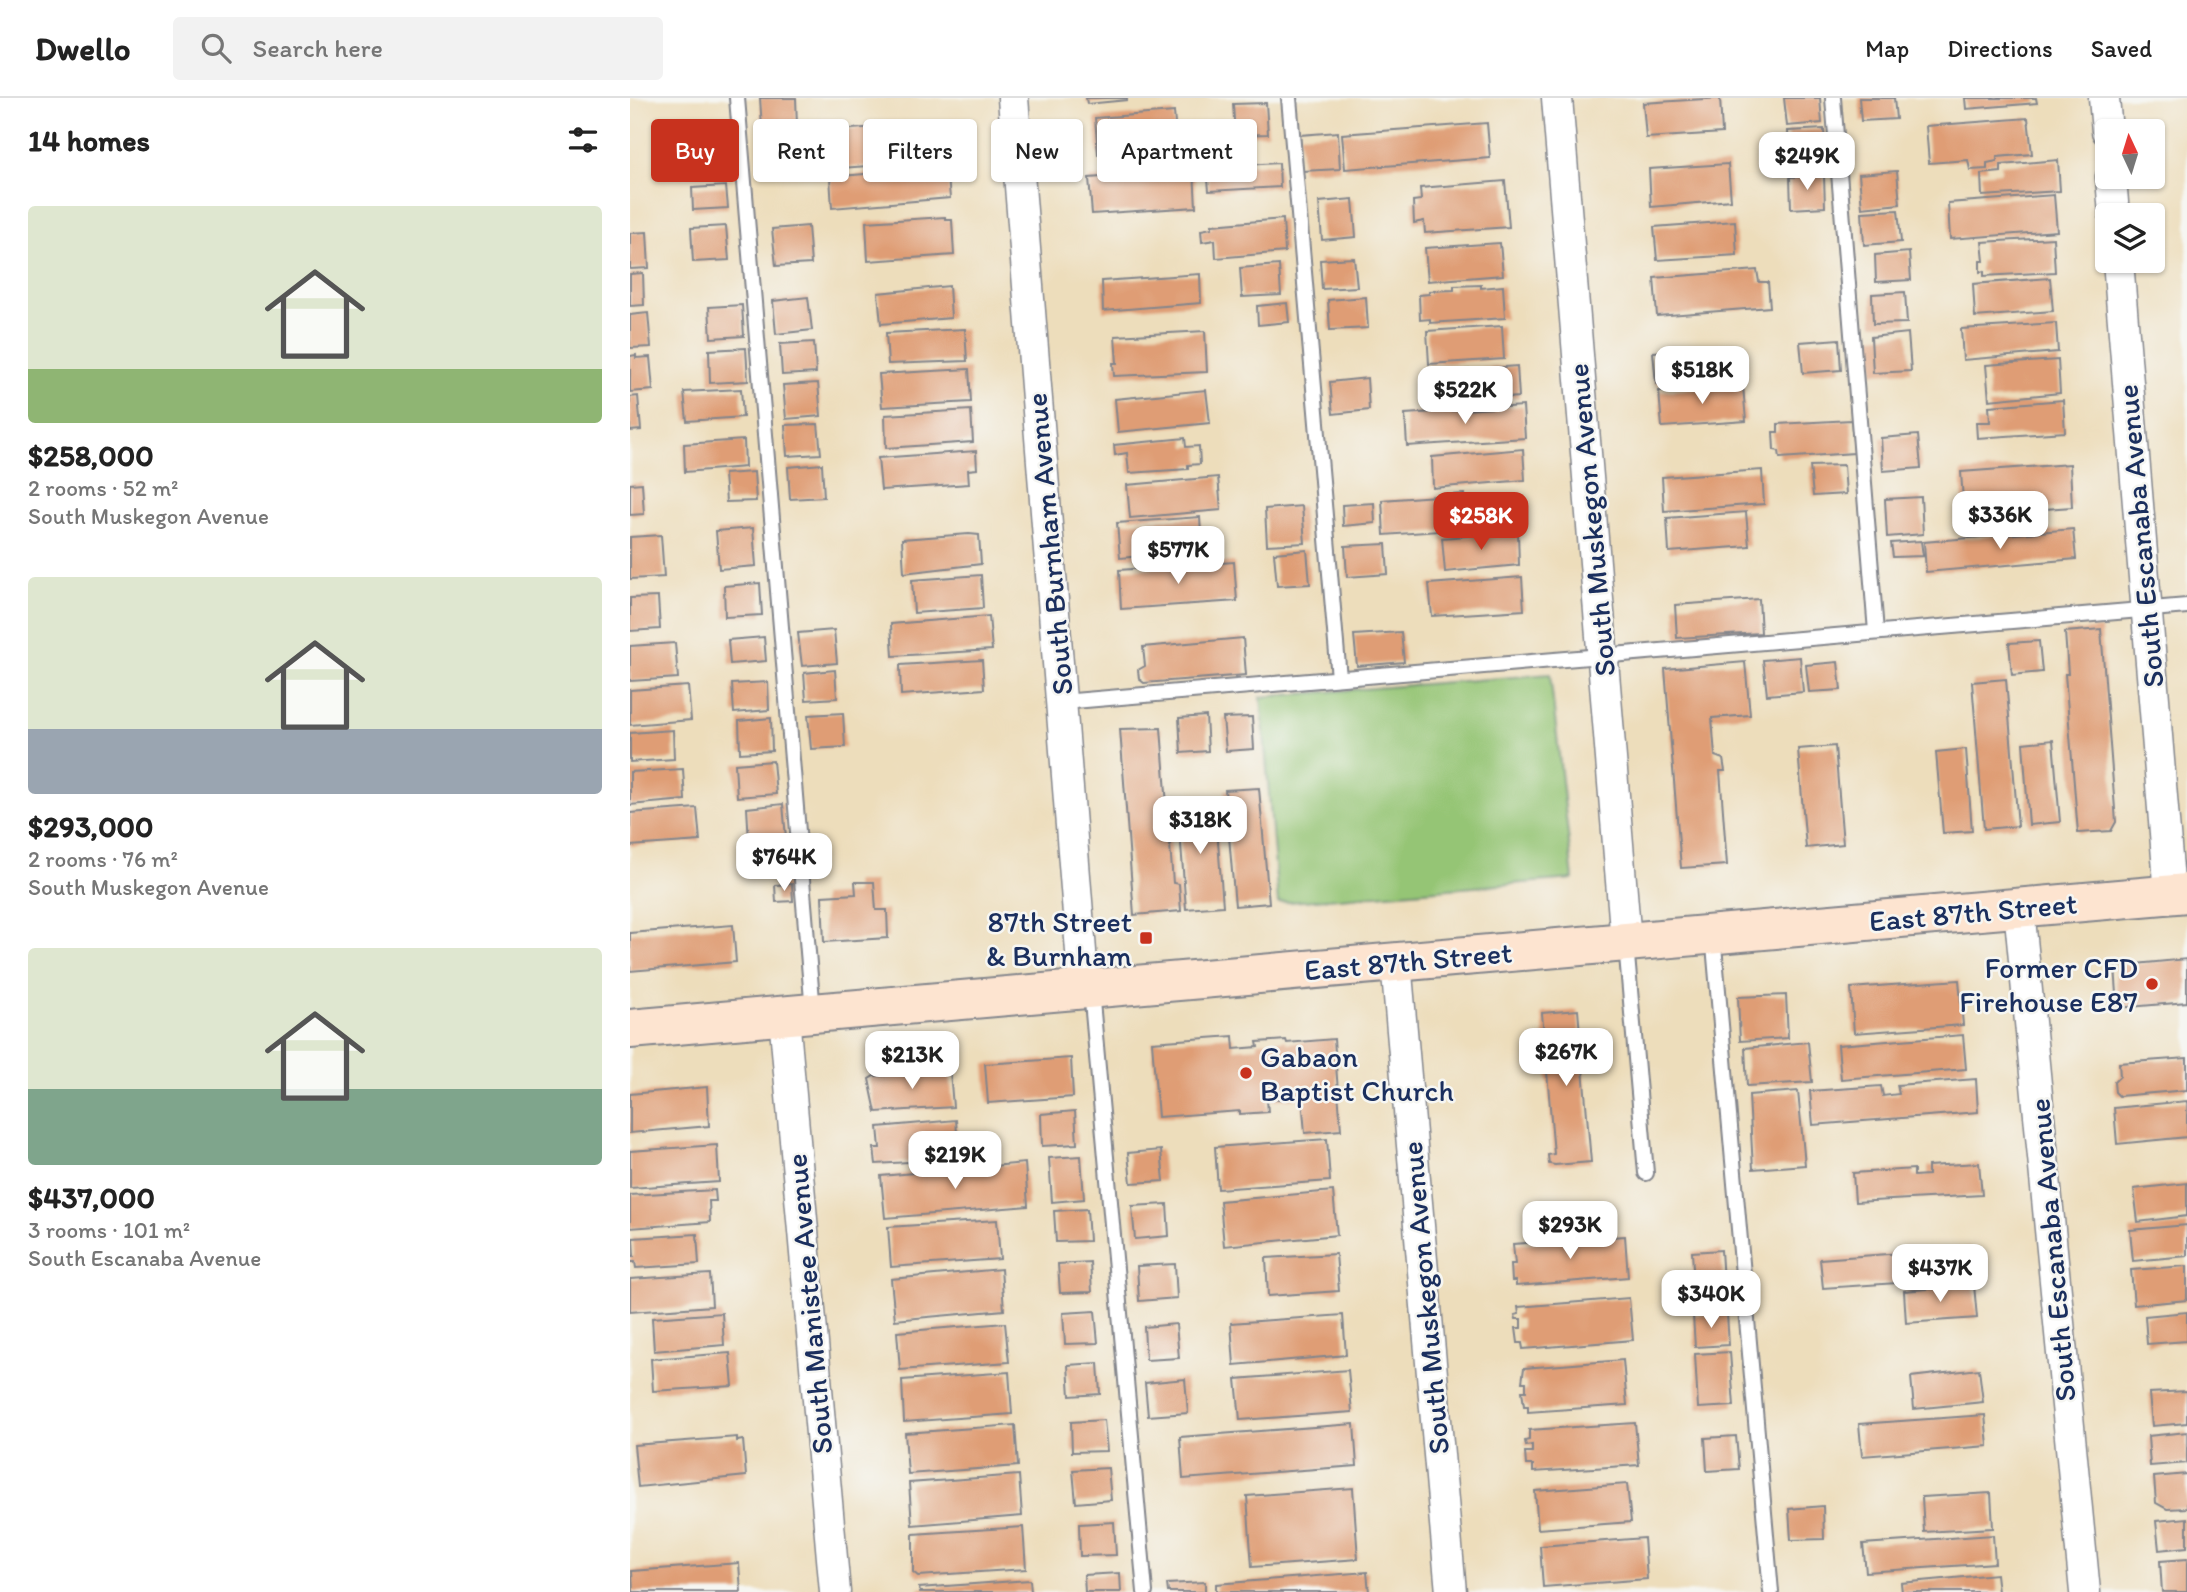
<!DOCTYPE html>
<html lang="en">
<head>
<meta charset="utf-8">
<style>
  :root { --surface:#fff; --page:#f2f2f2; --text:#222; --muted:#767676; --line:#e0e0e0; --accent:#c8321e }
  body { margin:0; font-family:Itim,sans-serif; background:var(--page); color:var(--text); height:100vh; display:flex; flex-direction:column; font-size:26px; white-space:nowrap }
  * { box-sizing:border-box; margin:0 }
  p { font-size:23px; color:var(--muted) }
  .icon { flex:none; width:38px; height:38px; fill:none; stroke:currentColor; stroke-width:2; stroke-linecap:round; stroke-linejoin:round }
  .map { position:relative; flex:1; overflow:hidden }
  .details { display:flex; flex-direction:column; background:var(--surface); width:630px }
  .details>* { flex:none }
  .guide { position:absolute; left:21px; top:21px; width:665px; height:63px; display:flex; gap:14px }
  .needle { width:46px; rotate:356deg }
  .buttons { position:absolute; left:1465px; top:21px; display:grid; gap:14px }
  .buttons a { display:grid; place-items:center; width:70px; height:70px; border-radius:7px; background:var(--surface); box-shadow:0 2px 5px #0004; font-size:35px }
  .price { position:absolute; translate:-50% -60px; padding:0 16px; border-radius:14px; background:#fff; color:#222; font-size:23px; line-height:46px; filter:drop-shadow(0 2px 4px #0008) }
  .price::after { content:''; position:absolute; left:50%; top:42px; width:21px; height:16px; margin-left:-10px; background:inherit; clip-path:polygon(0 0,100% 0,50% 100%) }
  .price.current { background:var(--accent); color:#fff }
  ul { padding:0; list-style:none }
  li { display:grid; align-content:center; gap:14px; height:371px; padding:0 28px }
  li span { display:grid; place-items:center; height:217px; border-radius:7px; color:#555 }
  li>.icon { margin-inline-start:auto }
  span .icon { width:126px; height:126px; fill:#fffc; stroke-width:1 }
  li b { font-size:30px }
  h2 { display:flex; justify-content:space-between; align-items:center; height:84px; padding:0 28px; font-size:30px }
  .pill { padding:0 24px; border-radius:7px; background:var(--surface); box-shadow:0 2px 5px #0004; font-size:24px; line-height:63px }
  .pill.current { background:var(--accent); color:#fff }
  header { display:flex; align-items:center; gap:42px; box-sizing:border-box; height:98px; padding:0 35px; background:var(--surface); border-bottom:2px solid var(--line) }
  header strong { font-size:33px }
  nav { display:flex; gap:38px; margin-inline-start:auto; font-size:24px }
  .search { width:490px; height:63px; background:var(--page); display:flex; align-items:center; gap:18px; box-sizing:border-box; padding:0 24px; border-radius:7px; color:var(--muted); font-size:26px }
  main { display:flex; flex:1; min-height:0 }
  .map>svg:first-child { display:block }
  .green { fill:#95c575; stroke:#587a6a; stroke-width:2 }
  .building { fill:#df9d74 }
  .lines { fill:none; stroke-linecap:round; stroke-linejoin:round }
  .lane-casing { stroke:#84868c; stroke-width:18 }
  .street-casing { stroke:#84868c; stroke-width:33 }
  .secondary-casing { stroke:#84868c; stroke-width:42 }
  .lane { stroke:#fff; stroke-width:14 }
  .street { stroke:#fff; stroke-width:30 }
  .secondary { stroke:#fde4d0; stroke-width:38 }
  .poi-dot { fill:#c8321e; stroke:#f6f6f2; stroke-width:2.5 }
  .labels { text-anchor:middle; dominant-baseline:central; stroke-width:5; stroke-linejoin:round; paint-order:stroke }
  .street-label { font-size:30px; fill:#1b2f5e; stroke:#f6f6f2 }
  .poi-label { font-size:30px; fill:#1b2f5e; stroke:#f6f6f2; text-anchor:end }
</style>
</head>
<body>
<header>
<strong>Dwello</strong>
<div class="search"><svg class="icon" aria-label="search" viewBox="0 0 24 24"><circle cx="10" cy="10" r="6"/><path d="M15 15l6 6"/></svg>Search here</div>
<nav><a>Map</a><a>Directions</a><a>Saved</a></nav>
</header>
<main>
<section class="details">
<h2>14 homes<svg class="icon" aria-label="filters" viewBox="0 0 24 24"><path d="M4 7h16M4 17h16"/><circle cx="9" cy="7" r="2"/><circle cx="15" cy="17" r="2"/></svg></h2>
<ul>
<li><span style="background:linear-gradient(#dfe7d0 75%,#8fb573 0)"><svg class="icon" aria-label="home" viewBox="0 0 24 24"><path d="M3 11l9-7 9 7M6 9v11h12V9"/></svg></span><div><b>$258,000</b><p>2 rooms · 52 m²</p><p>South Muskegon Avenue</p></div></li>
<li><span style="background:linear-gradient(#dfe7d0 70%,#9aa5b1 0)"><svg class="icon" aria-label="home" viewBox="0 0 24 24"><path d="M3 11l9-7 9 7M6 9v11h12V9"/></svg></span><div><b>$293,000</b><p>2 rooms · 76 m²</p><p>South Muskegon Avenue</p></div></li>
<li><span style="background:linear-gradient(#dfe7d0 65%,#7fa58c 0)"><svg class="icon" aria-label="home" viewBox="0 0 24 24"><path d="M3 11l9-7 9 7M6 9v11h12V9"/></svg></span><div><b>$437,000</b><p>3 rooms · 101 m²</p><p>South Escanaba Avenue</p></div></li>
</ul>
</section>
<div class="map">
<svg width="1557" height="1494" viewBox="0 0 1557 1494">
  <rect width="100%" height="100%" fill="#f6f6f2"/>
  <filter id="ink" filterUnits="userSpaceOnUse"><feTurbulence type="fractalNoise" baseFrequency=".0143" numOctaves="2"/><feDisplacementMap in="SourceGraphic" scale="14" xChannelSelector="R" yChannelSelector="G"/><feConvolveMatrix kernelMatrix="1 2 1 2 8 2 1 2 1" color-interpolation-filters="sRGB"/></filter>
  <filter id="wash" filterUnits="userSpaceOnUse"><feTurbulence type="fractalNoise" baseFrequency=".00686" numOctaves="4" result="noise"/><feDisplacementMap in="SourceGraphic" scale="28" xChannelSelector="R" yChannelSelector="G"/><feGaussianBlur stdDeviation="1.57" result="paint"/><feColorMatrix in="noise" values="0 0 0 0 0 0 0 0 0 0 0 0 0 0 0 0 0 1.4 0 .05"/><feComposite in="paint" operator="in"/></filter>
  <g filter="url(#wash)">
    <rect width="100%" height="100%" fill="#edddbb"/>
    <!-- green -->
    <path class="green" d="M920,576L943,781L648,805L631,599Z"/>
    <g id="blocks">
      <!-- building -->
      <path class="building" d="M130,0H166L167,28L132,30Z
        M456,0H497V2L457,6Z
        M1090,0L1092,35L1016,40L1013,5Z
        M1154,0H1190L1192,25L1157,28Z
        M1229,0H1264L1266,21L1231,23Z
        M1335,0H1406L1407,5L1336,11Z
        M636,5L638,36L605,37L603,6Z
        M544,14L547,49L468,56L465,20Z
        M1398,20L1402,56L1367,59V63L1357,65V71L1340,72L1338,62L1299,65L1296,28Z
        M315,24L316,38L320,37L322,62L197,71L194,33Z
        M857,25L860,60L715,71L712,36Z
        M1194,31L1195,50L1159,52L1158,33Z
        M708,34L710,71L672,73L670,37Z
        M168,37V42L191,40L193,67L136,72L133,40Z
        M93,38L95,75L57,77L55,41Z
        M1428,62L1430,93L1352,98L1351,76L1371,74V67Z
        M649,65L650,89L579,93L577,69Z
        M1098,66L1101,102L1021,109L1019,71Z
        M317,69L320,100L202,110L200,79Z
        M564,72L566,109L462,116L459,80Z
        M1267,73L1270,106L1232,110L1229,76Z
        M1194,78L1195,109L1161,111L1160,79Z
        M875,83L879,129L795,135L794,123L784,125L783,103L791,102L790,90Z
        M96,88L98,110L63,112L62,90Z
        M1424,97L1427,133L1320,141L1318,105Z
        M723,101L726,139L692,142L689,104Z
        M1268,112L1271,144L1234,147L1232,114Z
        M315,119V122H322L324,157L238,163L236,124Z
        M653,121L655,154L586,160L585,142L572,144L571,132L582,130V127Z
        M1105,123L1107,157L1027,162L1024,129Z
        M96,128L99,162L63,164L61,130Z
        M178,128L181,166L146,168L142,131Z
        M17,134L19,170L0,171V135Z
        M1423,140L1425,174L1354,178V173L1350,174V163H1354L1352,144Z
        M870,145L873,177L798,183L795,150Z
        M1279,154L1281,182L1246,184L1245,157Z
        M724,160L727,189L692,191L690,162Z
        M649,167L651,197L612,199L610,170Z
        M1127,172L1129,184H1138L1140,209L1027,218L1024,180Z
        M13,175L14,207L0,208V176Z
        M570,176L571,205L473,213L472,183Z
        M1420,180L1423,213L1345,219L1343,186Z
        M851,187V190L873,188L875,220L800,225V221L790,222L789,197L799,196V193L824,192V188Z
        M319,188L321,220L251,226L248,195Z
        M1275,194L1277,225L1243,226L1242,196Z
        M178,199L182,232L146,236L143,203Z
        M736,199L738,230L700,232L698,202Z
        M657,205L659,224L628,227L627,208Z
        M112,207L114,238L81,240L79,209Z
        M18,215L21,249L0,250V217Z
        M1426,225L1428,254L1333,262L1331,231Z
        M872,228L874,261L799,266L797,233Z
        M335,231L337,263L258,266L256,235Z
        M575,233L577,274L484,278L483,265H487L485,238Z
        M1278,235L1281,273L1243,275L1241,239Z
        M1209,241L1211,272L1173,275L1170,244Z
        M184,244L186,275L152,277L150,246Z
        M1107,249L1110,280L1026,286L1023,254Z
        M116,250L118,283L80,285L79,252Z
        M6,257V260L20,259L23,292L0,294V258Z
        M1428,262L1430,295L1359,302L1356,267Z
        M887,268L889,299L810,305L808,274Z
        M339,271L341,304L252,309L249,276Z
        M737,280L739,312L703,316L700,284Z
        M188,285L191,318L156,321L153,287Z
        M1113,288L1116,323L1032,329L1029,293Z
        M111,291L113,319L57,323L54,294Z
        M576,292L580,325L488,334L485,301Z
        M8,298L11,332L0,333V299Z
        M1433,302L1435,334L1347,340L1346,324H1360L1359,308Z
        M893,308L895,340L777,348L775,316Z
        M341,312L343,344L256,350L255,317Z
        M1221,322L1224,355L1150,360L1149,353L1144,352L1143,334H1148V326Z
        M188,326L191,356L157,358L155,327Z
        M1288,337L1291,370L1253,373L1251,340Z
        M555,340L556,349L569,348L570,366L558,367V371L499,375L497,355L485,357L484,347Z
        M114,342L115,369L55,374L54,346Z
        M893,351L895,382L803,390L802,359Z
        M346,353L347,371L338,372L339,386L251,392L248,360Z
        M192,366L194,399L160,401L158,369Z
        M1440,366L1442,409L1334,417L1331,374Z
        M1214,367L1216,396L1183,398L1180,368Z
        M1132,372L1134,406L1034,413L1032,379Z
        M124,374L126,403L96,404L94,376Z
        M588,379L591,412L500,420L497,387Z
        M12,385L14,416L0,417V386Z
        M834,396L837,431L754,437L752,402Z
        M1291,399L1293,436L1257,439L1255,401Z
        M744,405L745,425L713,428L712,407Z
        M672,408L675,445L637,447L635,411Z
        M1116,414L1119,448L1039,454L1037,420Z
        M570,419L572,453L490,460L487,425Z
        M123,430L126,468L89,471L86,433Z
        M1443,431L1446,461L1296,474L1294,444Z
        M888,434L889,467L815,474L812,440Z
        M339,436L349,437L351,466L274,475L272,441Z
        M31,437L34,479L0,481V439Z
        M1291,443L1293,458L1263,459L1261,445Z
        M756,446L758,476L717,479L715,448Z
        M677,452L680,486L647,488L644,455Z
        M604,464L607,503L491,511L489,472Z
        M351,477L353,510L284,515L282,482Z
        M892,479L894,512L802,518L799,486Z
        M130,485L132,517L95,519L94,488Z
        M28,499L30,531L0,533V500Z
        M1129,501L1131,535L1047,540L1045,507Z
        M359,518L362,552L263,558L261,526Z
        M1471,531L1486,724L1481,733L1448,735L1435,576H1438L1435,534Z
        M204,532L207,565L172,568L168,535Z
        M771,534L774,564L727,568L724,537Z
        M134,539L136,563L100,566L98,542Z
        M613,540L616,577L514,585L509,581L508,572L515,568L513,549Z
        M1409,543L1412,574L1382,577L1379,545Z
        M45,545L48,580L0,583V548Z
        M1170,559L1173,594L1137,597L1133,562Z
        M352,562L354,591L271,597L270,567Z
        M1115,564L1120,617L1082,620L1085,658L1093,661L1095,673H1090L1097,767L1051,770L1035,571Z
        M1208,564L1211,592L1179,594L1176,567Z
        M205,572L207,600L176,602L174,575Z
        M1376,581L1388,728L1354,731L1342,584Z
        M138,584L139,612L104,615L102,586Z
        M58,588L61,622L0,627V592Z
        M213,615L215,649L181,651L178,617Z
        M576,618L578,653L551,655L549,620Z
        M622,619L624,651L596,653L593,620Z
        M141,620L142,653L110,655L109,623Z
        M531,630L543,785L549,786L551,813L504,817L490,631Z
        M43,632L44,661L0,664V635Z
        M1423,642L1430,724L1399,727L1393,645Z
        M1205,648L1213,746L1176,750L1168,651Z
        M1336,651L1342,733L1313,735L1306,654Z
        M143,663L146,696L107,699L105,666Z
        M53,671L55,702L0,707V674Z
        M629,690L639,805L605,808L595,692Z
        M585,705L593,808L556,811L548,708Z
        M153,706L156,740L119,743L117,710Z
        M67,710L70,743L0,748V715Z
        M225,784H244L246,812H257L258,840L194,844L192,798L226,796Z
        M162,786L163,803L146,804L145,787Z
        M103,827L106,864L0,873V835Z
        M1557,861V904L1488,910L1485,868Z
        M1329,882L1333,927L1224,935L1221,890Z
        M1156,897L1158,940L1110,943L1108,899Z
        M948,912L961,1064L925,1067L919,1066L918,1057L924,1056L912,915Z
        M1333,937L1336,971L1211,981L1208,947Z
        M603,938L604,951L628,949L627,944L656,942L657,945L704,941L711,1032L675,1035L672,1000L637,1002L638,1014L610,1016V1013L528,1019L522,944Z
        M1178,944L1182,984L1117,988L1115,950Z
        M441,960L443,999L358,1005L355,966Z
        M1557,960V992L1489,998L1485,994L1484,984L1490,978L1489,965Z
        M320,973L323,1009L246,1014L239,981L244,978Z
        M1346,981L1348,1014L1183,1027L1180,993L1251,988L1253,998L1269,996L1267,987Z
        M77,989L79,1028L0,1035V996Z
        M1168,993L1175,1067L1123,1071L1119,997Z
        M1557,1003V1039L1487,1046L1484,1010Z
        M445,1013L447,1046L412,1048L411,1016Z
        M326,1022L329,1061L246,1066L244,1050H250L248,1029Z
        M697,1041L700,1083L588,1091L585,1049Z
        M87,1047L89,1084L0,1090V1053Z
        M531,1052L534,1083L501,1085L498,1055Z
        M451,1058L454,1101L422,1104L419,1060Z
        M395,1065L398,1108L255,1120L251,1078Z
        M1349,1065L1352,1097L1225,1104L1223,1075L1284,1071V1078L1298,1077V1068Z
        M1557,1085V1118L1508,1124L1504,1091Z
        M85,1092L86,1103H79L80,1124L0,1130V1097Z
        M703,1093L707,1137L594,1148L590,1103Z
        M537,1106L539,1138L505,1141L502,1108Z
        M457,1111L459,1143L426,1144L424,1113Z
        M367,1122L370,1161L261,1169L258,1129Z
        M1557,1127V1158L1503,1163L1500,1132Z
        M67,1136L69,1166L6,1170L5,1164H0V1158H4L3,1140Z
        M995,1138L998,1179L886,1188V1183H882L881,1166H885L883,1146Z
        M1340,1150L1342,1180L1193,1190L1190,1161Z
        M1091,1152L1093,1184L1064,1186L1062,1154Z
        M706,1156L709,1193L638,1198L636,1160Z
        M460,1164L462,1194L430,1195L428,1166Z
        M545,1166L547,1200L509,1203L507,1168Z
        M1557,1168V1202L1504,1207L1501,1172Z
        M371,1171L374,1212L265,1222L261,1181Z
        M80,1176L82,1208L0,1214V1181Z
        M1344,1187L1347,1220L1276,1225L1274,1193Z
        M999,1200L1003,1242L893,1251L892,1245H888L886,1230H891V1221H886L885,1217L889,1216L888,1209Z
        M465,1213L468,1245L435,1246L433,1215Z
        M1557,1214V1243L1517,1246L1515,1218Z
        M92,1215L94,1247L24,1253L22,1220Z
        M1097,1216L1099,1247L1065,1249L1063,1217Z
        M713,1217L716,1257L604,1267L601,1225Z
        M375,1225L379,1264L270,1272L267,1234Z
        M546,1226L549,1260L516,1262L514,1229Z
        M1100,1254L1104,1308L1068,1310L1065,1256Z
        M100,1255L103,1288L23,1293L21,1261Z
        M993,1262L997,1307L898,1314V1308H894L892,1293H896V1284H892L894,1270Z
        M468,1265L470,1296L440,1298L438,1267Z
        M1349,1271L1353,1304L1284,1311L1281,1279Z
        M718,1272L722,1314L610,1322L606,1281Z
        M379,1274L382,1316L274,1324L272,1282Z
        M555,1281L558,1315L518,1318L515,1285Z
        M1557,1293V1325L1522,1328L1519,1295Z
        M1355,1317L1358,1348L1232,1358L1229,1326Z
        M474,1322L477,1353L442,1354L441,1324Z
        M1005,1325L1009,1367L903,1374V1367H896L895,1354H902V1347L896,1348L895,1343L899,1342V1332Z
        M724,1326L727,1368L553,1381L550,1339Z
        M385,1327L388,1368L278,1376L275,1335Z
        M1557,1334V1365L1520,1368L1518,1338Z
        M1106,1338L1109,1371L1077,1373L1075,1340Z
        M107,1339V1343L113,1342L116,1378L8,1389L4,1347Z
        M478,1370L481,1402L446,1405L443,1372Z
        M1557,1376V1410L1537,1411L1526,1405L1524,1379Z
        M389,1377L392,1418L282,1427L279,1385Z
        M997,1386L1001,1424L908,1431L905,1393Z
        M723,1390L728,1461L622,1469L617,1398Z
        M1361,1395L1363,1430L1294,1434L1292,1399Z
        M1193,1408L1194,1441L1161,1442L1159,1411Z
        M1557,1420V1449L1529,1452L1526,1423Z
        M484,1424L486,1457L450,1458L449,1426Z
        M393,1429L396,1471L288,1478L283,1474V1436Z
        M1363,1437L1365,1465L1236,1474L1233,1446Z
        M1014,1440L1017,1481L913,1489L910,1448Z
        M1557,1461V1494H1532L1530,1463Z
        M109,1465L111,1494H3L2,1473Z
        M737,1474L739,1494H586V1486Z
        M490,1475L491,1494H455L454,1477Z
        M1366,1476L1368,1494H1272L1271,1485Z
        M400,1482L401,1494H290L289,1490Z
        M575,1484V1494H538L537,1486Z"/>
    </g>
  </g>
  <g filter="url(#ink)">
    <use href="#blocks" fill-opacity="0" stroke="#84868c" stroke-width="2"/>
    <g class="lines">
      <!-- lane casing -->
      <g class="lane-casing">
        <path id="lane" d="M107,0L183,914
          M659,0L709,580
          M1203,0L1246,534
          M432,604L1557,508
          M1083,836L1141,1494
          M996,846L1016,1075
          M461,892L515,1494"/>
      </g>
      <!-- street casing -->
      <g class="street-casing">
        <path id="street" d="M383,0L454,891
          M927,0L996,844
          M1474,0L1477,33
          M1481,79L1484,117
          M1488,163L1540,796
          M1389,810L1455,1494
          M766,864L821,1494
          M154,918L205,1494"/>
      </g>
      <!-- secondary casing -->
      <g class="secondary-casing">
        <path id="secondary" d="M0,931L1557,795"/>
      </g>
      <!-- lane -->
      <use href="#lane" class="lane"/>
      <!-- street -->
      <use href="#street" class="street"/>
      <!-- secondary -->
      <use href="#secondary" class="secondary"/>
    </g>
  </g>
  <!-- markers -->
  <g class="poi-dot">
    <rect x="509" y="833" width="14" height="14" rx="3.5"/>
    <circle cx="1522" cy="886" r="7"/>
    <circle cx="616" cy="975" r="7"/>
  </g>
  <g class="labels">
    <!-- street labels -->
    <g class="street-label">
      <text transform="translate(961 422) rotate(-95)">South Muskegon Avenue</text>
      <text transform="translate(1510 438) rotate(-95)">South Escanaba Avenue</text>
      <text transform="translate(419 446) rotate(-95)">South Burnham Avenue</text>
      <text transform="translate(1343 814) rotate(-5)">East 87th Street</text>
      <text transform="translate(778 863) rotate(-5)">East 87th Street</text>
      <text transform="translate(1422 1152) rotate(-95)">South Escanaba Avenue</text>
      <text transform="translate(795 1200) rotate(-95)">South Muskegon Avenue</text>
      <text transform="translate(179 1206) rotate(-95)">South Manistee Avenue</text>
    </g>
    <!-- poi labels -->
    <g class="poi-label">
      <text x="502" y="823">87th Street<tspan x="502" dy="34">&amp; Burnham</tspan></text>
      <text x="1508" y="869">Former CFD<tspan x="1508" dy="34">Firehouse E87</tspan></text>
      <text x="630" y="958" text-anchor="start">Gabaon<tspan x="630" dy="34">Baptist Church</tspan></text>
    </g>
  </g>
</svg>
<div class="buttons">
<a><svg class="needle" viewBox="-14 -14 28 28"><path d="M0-13l5 13h-10z" fill="#e53935"/><path d="M0 13l5-13h-10z" fill="#767676"/></svg></a>
<a><svg class="icon" aria-label="layers" viewBox="0 0 24 24"><path d="M12 4l9 5-9 5-9-5zM3 14l9 5 9-5"/></svg></a>
</div>
<b class="price" style="left:1177px;top:94px">$249K</b>
<b class="price" style="left:1072px;top:308px">$518K</b>
<b class="price" style="left:835px;top:328px">$522K</b>
<b class="price" style="left:1370px;top:453px">$336K</b>
<b class="price current" style="left:851px;top:454px">$258K</b>
<b class="price" style="left:548px;top:488px">$577K</b>
<b class="price" style="left:570px;top:758px">$318K</b>
<b class="price" style="left:154px;top:795px">$764K</b>
<b class="price" style="left:936px;top:990px">$267K</b>
<b class="price" style="left:282px;top:993px">$213K</b>
<b class="price" style="left:325px;top:1093px">$219K</b>
<b class="price" style="left:940px;top:1163px">$293K</b>
<b class="price" style="left:1310px;top:1206px">$437K</b>
<b class="price" style="left:1081px;top:1232px">$340K</b>
<div class="guide">
<a class="pill current">Buy</a>
<a class="pill">Rent</a>
<a class="pill">Filters</a>
<a class="pill">New</a>
<a class="pill">Apartment</a>
</div>
</div>
</main>
</body>
</html>
